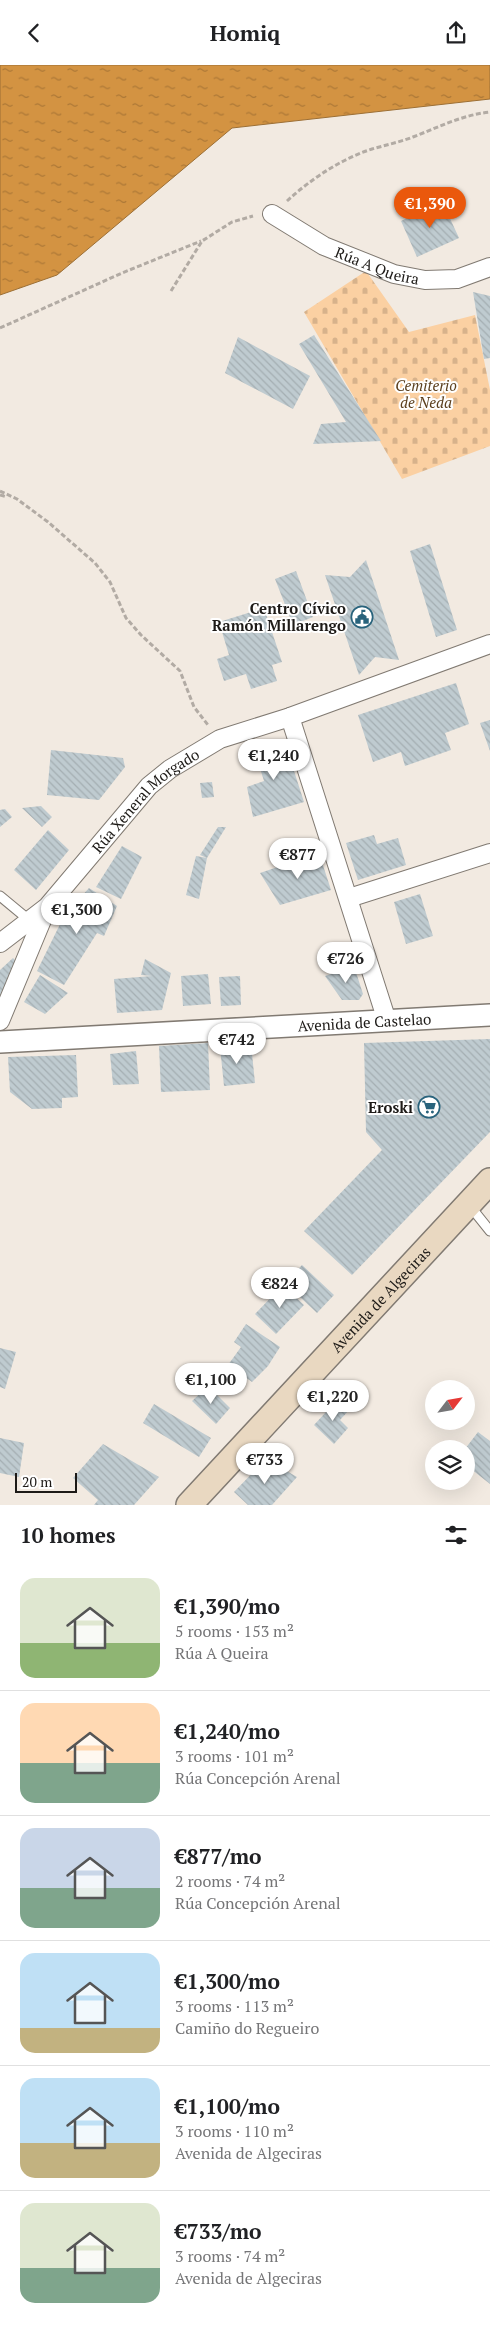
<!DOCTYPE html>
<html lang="en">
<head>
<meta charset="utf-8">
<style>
  :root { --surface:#fff; --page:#f6f6f6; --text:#202124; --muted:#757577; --line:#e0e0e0; --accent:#ea580c }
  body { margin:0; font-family:"PT Serif",serif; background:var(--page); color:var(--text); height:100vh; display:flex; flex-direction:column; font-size:19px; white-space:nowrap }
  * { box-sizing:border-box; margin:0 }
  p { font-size:16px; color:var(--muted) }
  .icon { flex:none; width:28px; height:28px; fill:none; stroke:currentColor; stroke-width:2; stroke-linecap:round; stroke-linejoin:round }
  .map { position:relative; height:1440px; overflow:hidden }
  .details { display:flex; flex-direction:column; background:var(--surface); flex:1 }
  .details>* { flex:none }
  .needle { width:32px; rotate:59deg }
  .fabs { position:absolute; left:425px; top:1315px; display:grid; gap:10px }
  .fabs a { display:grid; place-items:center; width:50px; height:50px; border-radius:50%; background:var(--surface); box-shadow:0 5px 20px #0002; font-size:25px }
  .scale { position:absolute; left:15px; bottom:12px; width:62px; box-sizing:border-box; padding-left:5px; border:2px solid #1d1a17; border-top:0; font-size:14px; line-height:18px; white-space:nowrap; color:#1d1a17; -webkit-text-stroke:4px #fff; paint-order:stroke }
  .price { position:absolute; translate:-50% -42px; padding:0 11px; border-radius:18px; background:#fff; color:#222; font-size:16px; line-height:32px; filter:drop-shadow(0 1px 2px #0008) }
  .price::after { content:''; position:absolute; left:50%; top:30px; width:15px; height:11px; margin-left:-8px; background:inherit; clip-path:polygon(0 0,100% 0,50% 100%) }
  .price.selected { background:var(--accent); color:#fff }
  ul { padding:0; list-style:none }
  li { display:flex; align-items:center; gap:15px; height:125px; padding:0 20px }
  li+li { border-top:1px solid var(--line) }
  li span { display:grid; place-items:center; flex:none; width:140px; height:100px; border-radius:15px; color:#555 }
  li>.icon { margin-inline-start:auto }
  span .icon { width:60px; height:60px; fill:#fffc; stroke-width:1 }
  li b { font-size:21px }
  h2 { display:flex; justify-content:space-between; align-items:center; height:60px; padding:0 20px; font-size:21px }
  header { display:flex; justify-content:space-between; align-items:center; height:65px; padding:0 20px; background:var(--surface); font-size:22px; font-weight:800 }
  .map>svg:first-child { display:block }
  .cemetery { fill:url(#cemetery-stones) }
  .water { fill:url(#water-ripples); stroke:#9c6f35 }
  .building { fill:url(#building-back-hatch) }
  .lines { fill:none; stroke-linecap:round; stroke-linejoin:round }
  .service-casing { stroke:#817a72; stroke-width:11 }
  .minor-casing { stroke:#817a72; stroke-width:20 }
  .tertiary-casing { stroke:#817a72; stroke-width:24 }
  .secondary-casing { stroke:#817a72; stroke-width:28 }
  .path { stroke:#b2aba4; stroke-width:3; stroke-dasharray:5 2.5; stroke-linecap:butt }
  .service { stroke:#fff; stroke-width:9 }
  .minor { stroke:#fff; stroke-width:18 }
  .tertiary { stroke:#fff; stroke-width:21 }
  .secondary { stroke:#e9d8c1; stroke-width:25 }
  .labels { text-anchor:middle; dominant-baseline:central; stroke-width:4; stroke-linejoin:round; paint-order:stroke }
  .street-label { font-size:15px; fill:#1d1a17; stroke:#fff }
  .park-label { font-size:15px; font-style:italic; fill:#5c401f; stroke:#fff }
  .poi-label { font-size:15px; font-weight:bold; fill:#1d1a17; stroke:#fff; text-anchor:end }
</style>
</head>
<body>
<header><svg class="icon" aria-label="back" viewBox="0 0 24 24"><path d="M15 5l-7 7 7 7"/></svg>Homiq<svg class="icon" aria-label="share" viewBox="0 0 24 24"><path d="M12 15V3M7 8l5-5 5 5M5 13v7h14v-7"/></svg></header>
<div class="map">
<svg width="490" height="1440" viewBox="0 0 490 1440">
  <defs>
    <pattern id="cemetery-stones" width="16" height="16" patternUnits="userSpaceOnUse" patternTransform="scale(1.25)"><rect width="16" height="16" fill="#fbd0a2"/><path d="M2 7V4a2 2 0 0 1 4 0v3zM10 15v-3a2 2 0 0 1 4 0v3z" fill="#d7b28b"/></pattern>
    <pattern id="water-ripples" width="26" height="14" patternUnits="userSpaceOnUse" patternTransform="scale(1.25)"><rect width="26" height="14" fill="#d39342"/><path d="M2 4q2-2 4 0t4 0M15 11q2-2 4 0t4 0" fill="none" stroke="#ab7736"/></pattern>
    <pattern id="building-back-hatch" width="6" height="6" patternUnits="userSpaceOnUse" patternTransform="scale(1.25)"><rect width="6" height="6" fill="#bfcbd0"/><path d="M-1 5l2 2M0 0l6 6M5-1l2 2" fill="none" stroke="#a4aeb2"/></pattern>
  </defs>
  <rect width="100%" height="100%" fill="#f2eae1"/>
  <!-- cemetery -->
  <path class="cemetery" d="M366,206L409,267L475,250L490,325V381L402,414L304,247Z"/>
  <!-- water -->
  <path class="water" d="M0,0H490V34L232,63L57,210L0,230Z"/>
  <!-- building -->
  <path class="building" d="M442,136L459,173L417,192L401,156Z
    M473,227L490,231V293L484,294Z
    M314,270L381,376L313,379L321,359L346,357L299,279Z
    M238,272L310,311L293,344L225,308Z
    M430,479L457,565L436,572L410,486Z
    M366,495L399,595L375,592L359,610L325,510L350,512Z
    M296,506L313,552L293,560L275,514Z
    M264,543L282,597L272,600L277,616L251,624L246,609L224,616L217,594L229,590L219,557Z
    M456,618L469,659L445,668L451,685L405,701L401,687L373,697L358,650Z
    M490,655V686L480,658Z
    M284,675L304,737L253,752L247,722L264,716L254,684Z
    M51,685L123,693L125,702L99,735L47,730Z
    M212,717L214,732L202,733L200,718Z
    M41,741L52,752L42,762L22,743Z
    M5,744L12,752L0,762V745Z
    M218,762H226L207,793L199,834L186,830L196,791L207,793L200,790Z
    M48,765L69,785L36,825L14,805Z
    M374,770L377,779L398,773L406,800L358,815L346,778Z
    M122,781L142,792L121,834L96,822Z
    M319,788L331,825L280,840L260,808Z
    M89,823L117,841L104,871L97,868L64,920L37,906L64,851Z
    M420,829L433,871L406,879L394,837Z
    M13,893L16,896L0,938V905Z
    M145,894L171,908L162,945L117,948L114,914L152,911L141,910Z
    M354,901L363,929L359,935H342L325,911Z
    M208,909L211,939L183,941L181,911Z
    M40,910L68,928L45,949L24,937Z
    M240,911L241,940L221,941L219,912Z
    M490,974V1067L352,1210L304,1166L382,1085L366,1067L364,978Z
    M208,978L210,1025L161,1027L159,981Z
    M251,979L255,1018L224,1021L220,982Z
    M136,986L139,1019L113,1020L110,989Z
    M76,990L78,1032L62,1033V1043L32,1044L10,1027L8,992Z
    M302,1200L334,1230L317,1248L285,1218Z
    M283,1220L304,1240L276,1269L255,1249Z
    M246,1259L280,1282L268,1301L252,1317L228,1300L241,1282L234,1277Z
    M0,1283L16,1287L5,1324L0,1322Z
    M208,1321L230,1343L216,1359L192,1336Z
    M339,1333L350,1344L340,1355L348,1363L334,1379L314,1360Z
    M154,1339L211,1373L199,1392L143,1358Z
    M478,1367L490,1376V1419L466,1400L465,1384Z
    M0,1373L24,1378L19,1412L0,1408Z
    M103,1379L159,1412L134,1440H94L98,1435L73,1413Z
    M266,1394L297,1412L272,1440H248L234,1427Z"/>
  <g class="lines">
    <!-- service casing -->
    <g class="service-casing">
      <path id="service" d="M0,831L29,855
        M470,1141L490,1166"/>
    </g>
    <!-- minor casing -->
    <g class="minor-casing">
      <g id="minor">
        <path id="s1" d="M272,149L324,181L394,209L425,215L457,214L490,202"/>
        <path d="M290,652L387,956"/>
        <path d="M349,833L490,788"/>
        <path id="s2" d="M0,878L47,842L149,721L170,704L220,674L290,652L490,579"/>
        <path d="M0,956L47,843"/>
      </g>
    </g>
    <!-- tertiary casing -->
    <g class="tertiary-casing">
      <g id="tertiary">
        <path id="s3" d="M0,977L490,950"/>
      </g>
    </g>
    <!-- secondary casing -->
    <g class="secondary-casing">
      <g id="secondary">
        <path id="s4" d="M189,1440L490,1116"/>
      </g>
    </g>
    <!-- path -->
    <path class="path" d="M287,136C311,114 341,94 372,84C386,80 400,77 413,72C439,62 462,50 490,47
      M171,226L202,176L232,157L253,151
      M0,263L122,208L201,176
      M0,426L17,434L48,457L95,498L110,517L126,553L141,570L180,606L194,642L208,660
      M0,430L7,432"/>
    <!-- service -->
    <use href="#service" class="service"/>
    <!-- minor -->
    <use href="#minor" class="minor"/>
    <!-- tertiary -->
    <use href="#tertiary" class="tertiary"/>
    <!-- secondary -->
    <use href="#secondary" class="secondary"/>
  </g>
  <!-- icons -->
  <defs>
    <g id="civic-ring" transform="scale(1.125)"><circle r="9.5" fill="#fff" stroke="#29637c" stroke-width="1.5"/><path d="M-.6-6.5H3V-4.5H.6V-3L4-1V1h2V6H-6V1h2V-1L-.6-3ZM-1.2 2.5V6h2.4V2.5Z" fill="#29637c"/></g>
    <g id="supermarket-ring" transform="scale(1.125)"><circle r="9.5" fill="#fff" stroke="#29637c" stroke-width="1.5"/><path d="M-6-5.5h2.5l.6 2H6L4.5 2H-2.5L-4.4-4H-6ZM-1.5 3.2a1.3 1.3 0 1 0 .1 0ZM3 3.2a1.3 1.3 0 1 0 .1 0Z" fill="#29637c"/></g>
  </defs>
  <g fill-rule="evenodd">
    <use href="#civic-ring" x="362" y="552"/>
    <use href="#supermarket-ring" x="429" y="1042"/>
  </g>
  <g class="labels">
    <!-- street labels -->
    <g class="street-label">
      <text stroke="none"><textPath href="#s1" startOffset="118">Rúa A Queira</textPath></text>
      <text stroke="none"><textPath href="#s2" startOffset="205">Rúa Xeneral Morgado</textPath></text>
      <text stroke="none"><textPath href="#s3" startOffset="365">Avenida de Castelao</textPath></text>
      <text stroke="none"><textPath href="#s4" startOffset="281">Avenida de Algeciras</textPath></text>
    </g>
    <!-- park labels -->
    <g class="park-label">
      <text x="426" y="320">Cemiterio<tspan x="426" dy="17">de Neda</tspan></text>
    </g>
    <!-- poi labels -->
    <g class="poi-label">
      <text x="346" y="543">Centro Cívico<tspan x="346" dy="17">Ramón Millarengo</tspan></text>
      <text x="413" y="1042">Eroski</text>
    </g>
  </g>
</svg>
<div class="fabs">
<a><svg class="needle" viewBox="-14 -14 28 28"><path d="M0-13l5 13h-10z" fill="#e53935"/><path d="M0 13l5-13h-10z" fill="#757577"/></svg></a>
<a><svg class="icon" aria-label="layers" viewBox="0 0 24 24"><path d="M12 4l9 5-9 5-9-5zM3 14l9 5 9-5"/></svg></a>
</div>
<div class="scale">20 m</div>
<b class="price selected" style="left:430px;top:164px">€1,390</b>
<b class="price" style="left:274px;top:716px">€1,240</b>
<b class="price" style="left:298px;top:815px">€877</b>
<b class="price" style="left:77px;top:870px">€1,300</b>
<b class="price" style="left:346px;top:919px">€726</b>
<b class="price" style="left:237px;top:1000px">€742</b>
<b class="price" style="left:280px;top:1244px">€824</b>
<b class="price" style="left:211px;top:1340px">€1,100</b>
<b class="price" style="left:333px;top:1357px">€1,220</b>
<b class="price" style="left:265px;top:1420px">€733</b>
</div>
<section class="details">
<h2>10 homes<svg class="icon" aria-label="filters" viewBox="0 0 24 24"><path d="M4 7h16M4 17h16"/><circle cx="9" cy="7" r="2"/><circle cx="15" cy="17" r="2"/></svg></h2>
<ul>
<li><span style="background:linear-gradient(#dfe7d0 65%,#8fb573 0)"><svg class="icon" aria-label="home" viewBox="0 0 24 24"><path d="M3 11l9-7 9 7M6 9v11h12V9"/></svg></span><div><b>€1,390/mo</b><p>5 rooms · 153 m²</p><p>Rúa A Queira</p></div></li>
<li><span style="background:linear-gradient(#ffd9b3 60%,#7fa58c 0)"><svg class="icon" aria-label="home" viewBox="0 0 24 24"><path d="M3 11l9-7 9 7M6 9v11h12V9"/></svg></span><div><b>€1,240/mo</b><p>3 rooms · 101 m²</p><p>Rúa Concepción Arenal</p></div></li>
<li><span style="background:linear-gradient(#c9d6e8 60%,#7fa58c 0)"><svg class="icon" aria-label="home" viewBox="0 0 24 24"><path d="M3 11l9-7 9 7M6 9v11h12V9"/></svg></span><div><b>€877/mo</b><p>2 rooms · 74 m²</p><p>Rúa Concepción Arenal</p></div></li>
<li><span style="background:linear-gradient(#bfe0f5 75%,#c2b280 0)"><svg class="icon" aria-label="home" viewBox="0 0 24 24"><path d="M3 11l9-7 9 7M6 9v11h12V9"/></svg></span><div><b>€1,300/mo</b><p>3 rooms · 113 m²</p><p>Camiño do Regueiro</p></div></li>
<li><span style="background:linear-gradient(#bfe0f5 65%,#c2b280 0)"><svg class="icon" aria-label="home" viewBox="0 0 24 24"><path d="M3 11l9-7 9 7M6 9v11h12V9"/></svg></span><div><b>€1,100/mo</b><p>3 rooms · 110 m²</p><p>Avenida de Algeciras</p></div></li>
<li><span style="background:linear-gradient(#dfe7d0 65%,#7fa58c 0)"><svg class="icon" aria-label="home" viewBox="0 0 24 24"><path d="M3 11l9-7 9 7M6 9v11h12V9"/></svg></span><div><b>€733/mo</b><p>3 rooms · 74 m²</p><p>Avenida de Algeciras</p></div></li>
</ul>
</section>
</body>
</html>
